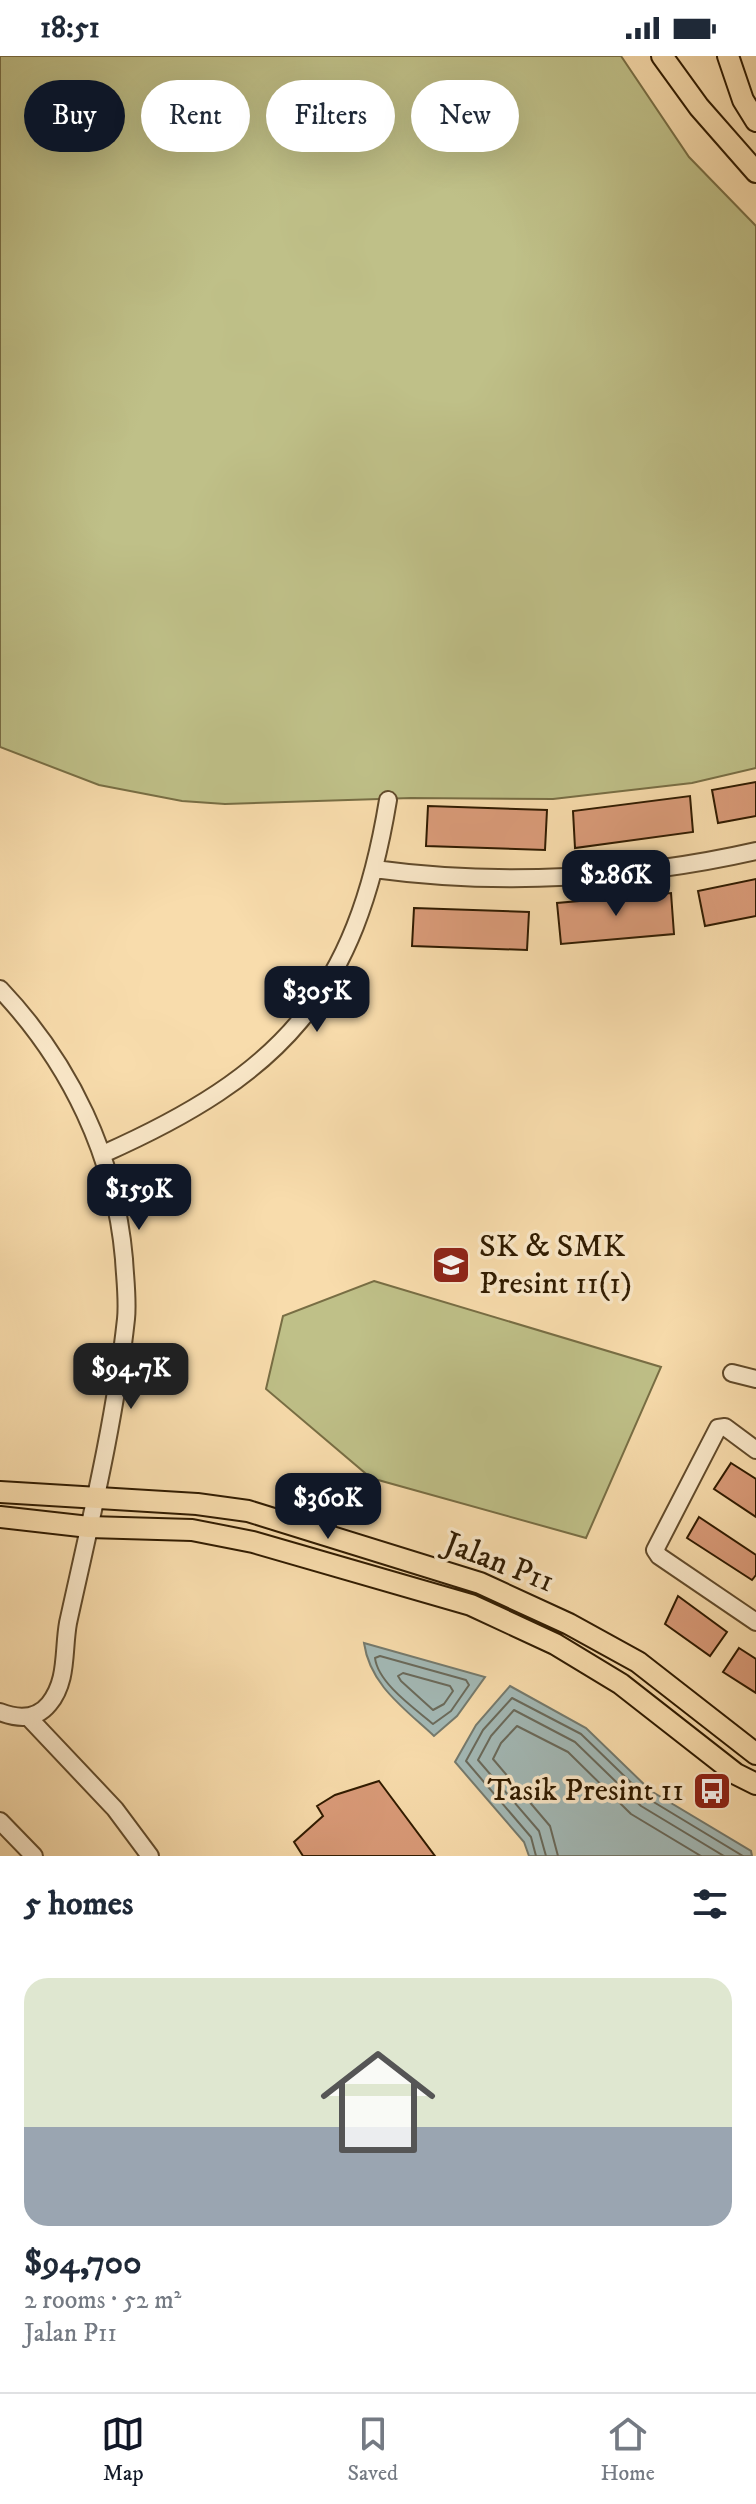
<!DOCTYPE html>
<html lang="en">
<head>
<meta charset="utf-8">
<style>
  :root { --surface:#fff; --page:#f2f2f3; --text:#1f2937; --muted:#747a83; --line:#e0e1e3; --accent:#111827 }
  body { margin:0; font-family:"IM FELL DW Pica",serif; background:var(--page); color:var(--text); height:100vh; display:flex; flex-direction:column; font-size:30px; white-space:nowrap }
  * { box-sizing:border-box; margin:0 }
  p { font-size:26px; color:var(--muted) }
  .icon { flex:none; width:44px; height:44px; fill:none; stroke:currentColor; stroke-width:2; stroke-linecap:round; stroke-linejoin:round }
  .map { position:relative; height:1800px; overflow:hidden }
  .sheet { display:flex; flex-direction:column; background:var(--surface); flex:1 }
  .sheet>* { flex:none }
  .top-card { position:absolute; left:24px; top:24px; width:708px; height:72px; display:flex; gap:16px }
  .price { position:absolute; translate:-50% -68px; padding:0 18px; border-radius:16px; background:var(--accent); color:#fff; font-size:26px; line-height:52px; filter:drop-shadow(0 2px 4px #0008) }
  .price::after { content:''; position:absolute; left:50%; top:48px; width:24px; height:18px; margin-left:-12px; background:inherit; clip-path:polygon(0 0,100% 0,50% 100%) }
  .price.current { background:#222; color:#fff }
  ul { padding:0; list-style:none }
  li { display:grid; align-content:center; gap:16px; height:424px; padding:0 24px }
  li span { display:grid; place-items:center; height:248px; border-radius:24px; color:#555 }
  li>.icon { margin-inline-start:auto }
  span .icon { width:144px; height:144px; fill:#fffc; stroke-width:1 }
  li b { font-size:34px }
  h2 { display:flex; justify-content:space-between; align-items:center; height:96px; padding:0 24px; font-size:34px }
  .pill { padding:0 28px; border-radius:36px; background:var(--surface); box-shadow:0 8px 32px #0002; font-size:28px; line-height:72px }
  .pill.current { background:var(--accent); color:#fff }
  .status { display:flex; justify-content:space-between; align-items:center; height:56px; padding:0 40px; background:var(--surface); direction:ltr }
  .status svg { height:22px; fill:currentColor }
  .tabs { display:flex; justify-content:space-around; align-items:center; height:112px; border-top:2px solid var(--line); background:var(--surface); font-size:22px; color:var(--muted) }
  .tabs a { display:grid; justify-items:center; gap:4px }
  .tabs .current { color:var(--accent) }
  .map>svg:first-child { display:block }
  .green { fill:#bfc088; stroke:#786e44; stroke-width:2 }
  .water { fill:#a3b9b6; stroke:#757a6d; stroke-width:2 }
  .lines { fill:none; stroke-linecap:round; stroke-linejoin:round }
  .shore { stroke:#6a6a5b; stroke-width:2 }
  .building { fill:#da9b79; stroke:#301b00; stroke-width:2 }
  .minor-casing { stroke:#624b2b; stroke-width:20 }
  .major-casing { stroke:#301b00; stroke-width:24 }
  .minor { stroke:#fae8c9; stroke-width:16 }
  .major { stroke:#f8dcac; stroke-width:20 }
  .labels { text-anchor:middle; dominant-baseline:central; stroke-width:7; stroke-linejoin:round; paint-order:stroke }
  .poi-label { font-size:32px; fill:#301b00; stroke:#fae8c9; text-anchor:start }
  .street-label { font-size:32px; fill:#301b00; stroke:#fae8c9 }
</style>
</head>
<body>
<div class="status"><b>18:51</b><svg viewBox="0 0 49 12"><path d="M0 12V9h3v3zM5 12V6h3v6zM10 12V3h3v9zM15 12V0h3v12zM26 1h20v11H26zM47 4h2v5h-2z"/></svg></div>
<div class="map">
<svg width="756" height="1800" viewBox="0 0 756 1800">
  <rect width="100%" height="100%" fill="#f8dcac"/>
  <filter id="stains"><feTurbulence type="fractalNoise" baseFrequency=".0025" numOctaves="4"/><feColorMatrix values="0 0 0 0 .2 0 0 0 0 .09 0 0 0 0 .02 0 0 0 .5 -.17"/></filter>
  <radialGradient id="worn" r=".72"><stop offset=".6" stop-color="#630" stop-opacity="0"/><stop offset="1" stop-color="#630" stop-opacity=".3"/></radialGradient>
  <!-- green -->
  <path class="green" d="M0,0H621L689,101L756,170V712L692,727L553,743L411,742L225,748L182,745L99,729L0,691Z
    M374,1225L661,1311L586,1482L371,1422L266,1333L283,1260Z"/>
  <!-- water -->
  <path class="water" d="M364,1587L485,1621L457,1660L434,1680C404,1652 370,1629 364,1587Z
    M510,1630L586,1672L651,1735L751,1795L752,1800H529L524,1786L455,1706L476,1669Z"/>
  <g class="lines">
    <!-- shore -->
    <path class="shore" d="M380,1600L466,1624L469,1629L451,1655L433,1668C414,1652 378,1627 375,1602Z
      M403,1617L450,1630L453,1635L444,1648L433,1654L401,1625L398,1620Z
      M536,1800L531,1781L466,1705L483,1674L512,1642L581,1678L647,1742L743,1800
      M546,1800L539,1775L478,1704L491,1680L514,1654L575,1686L641,1750L724,1800
      M558,1800L550,1770L493,1703L501,1687L517,1670L568,1696L631,1758L701,1800"/>
  </g>
  <!-- building -->
  <path class="building" d="M756,726V760L718,767L712,734Z
    M690,740L693,776L575,792L573,755Z
    M428,750L547,754L545,794L426,790Z
    M756,823V860L705,870L698,835Z
    M671,837L674,878L561,888L557,847Z
    M414,852L529,856L527,894L412,890Z
    M731,1407L756,1423V1461L714,1433Z
    M699,1461L756,1499V1519L752,1524L687,1482Z
    M678,1540L727,1576L710,1600L665,1568Z
    M739,1592L756,1603V1637L723,1616Z
    M379,1725L435,1800H303L294,1786L323,1760L317,1750L335,1739Z"/>
  <g class="lines">
    <!-- minor casing -->
    <g class="minor-casing">
      <path id="minor" d="M374,813C499,830 633,823 756,795
        M0,933C70,1007 115,1100 124,1203C125,1222 128,1244 126,1263C115,1365 90,1467 68,1567C63,1595 68,1625 49,1648C36,1664 18,1663 0,1656
        M103,1098C281,1019 356,939 388,744
        M732,1317L756,1323
        M756,1394L725,1371L718,1372L655,1494L659,1500L756,1566
        M29,1662L115,1753L150,1800
        M0,1765L34,1800"/>
    </g>
    <!-- major casing -->
    <g class="major-casing">
      <path id="major" d="M662,0L699,51L756,116
        M728,0L743,44L756,65
        M0,1436L197,1448L248,1455L480,1527L569,1568L638,1606L756,1698
        M0,1461L89,1471L192,1474L253,1486L471,1549L555,1588L621,1628L736,1718L756,1728"/>
    </g>
    <!-- minor -->
    <use href="#minor" class="minor"/>
    <!-- major -->
    <use href="#major" class="major"/>
  </g>
  <!-- icons -->
  <defs>
    <g id="school-square" transform="scale(2)"><rect x="-9" y="-9" width="18" height="18" rx="4" fill="#8f2418" stroke="#fae8c9"/><path d="M0-5L7-2L0 1L-7-2ZM-4 1L0 2.5L4 1V4Q0 6-4 4Z" fill="#fff"/></g>
    <g id="bus-square" transform="scale(2)"><rect x="-9" y="-9" width="18" height="18" rx="4" fill="#8f2418" stroke="#fae8c9"/><path d="M-5-6H5V4H4V6H2V4H-2V6H-4V4H-5ZM-3.5-4V0h7V-4ZM-3.5 1.2v1.5H-2V1.2ZM2 1.2v1.5H3.5V1.2Z" fill="#fff"/></g>
  </defs>
  <g fill-rule="evenodd">
    <use href="#school-square" x="451" y="1209"/>
    <use href="#bus-square" x="712" y="1735"/>
  </g>
  <g class="labels">
    <!-- poi labels -->
    <g class="poi-label">
      <text x="479" y="1191">SK &amp; SMK<tspan x="479" dy="37">Presint 11(1)</tspan></text>
      <text x="684" y="1735" text-anchor="end">Tasik Presint 11</text>
    </g>
    <!-- street labels -->
    <g class="street-label">
      <text transform="translate(499 1507) rotate(21)">Jalan P11</text>
    </g>
  </g>
  <rect width="100%" height="100%" filter="url(#stains)"/>
  <rect width="100%" height="100%" fill="url(#worn)"/>
</svg>
<b class="price" style="left:616px;top:862px">$286K</b>
<b class="price" style="left:317px;top:978px">$305K</b>
<b class="price" style="left:139px;top:1176px">$159K</b>
<b class="price current" style="left:131px;top:1355px">$94.7K</b>
<b class="price" style="left:328px;top:1485px">$360K</b>
<div class="top-card">
<a class="pill current">Buy</a>
<a class="pill">Rent</a>
<a class="pill">Filters</a>
<a class="pill">New</a>
</div>
</div>
<section class="sheet">
<h2>5 homes<svg class="icon" aria-label="filters" viewBox="0 0 24 24"><path d="M4 7h16M4 17h16"/><circle cx="9" cy="7" r="2"/><circle cx="15" cy="17" r="2"/></svg></h2>
<ul>
<li><span style="background:linear-gradient(#dfe7d0 60%,#9aa5b1 0)"><svg class="icon" aria-label="home" viewBox="0 0 24 24"><path d="M3 11l9-7 9 7M6 9v11h12V9"/></svg></span><div><b>$94,700</b><p>2 rooms · 52 m²</p><p>Jalan P11</p></div></li>
</ul>
</section>
<nav class="tabs">
<a class="current"><svg class="icon" aria-label="map" viewBox="0 0 24 24"><path d="M3 6l6-2 6 2 6-2v14l-6 2-6-2-6 2zM9 4v14M15 6v14"/></svg>Map</a>
<a><svg class="icon" aria-label="saved" viewBox="0 0 24 24"><path d="M7 4h10v16l-5-4-5 4z"/></svg>Saved</a>
<a><svg class="icon" aria-label="home" viewBox="0 0 24 24"><path d="M3 11l9-7 9 7M6 9v11h12V9"/></svg>Home</a>
</nav>
</body>
</html>
